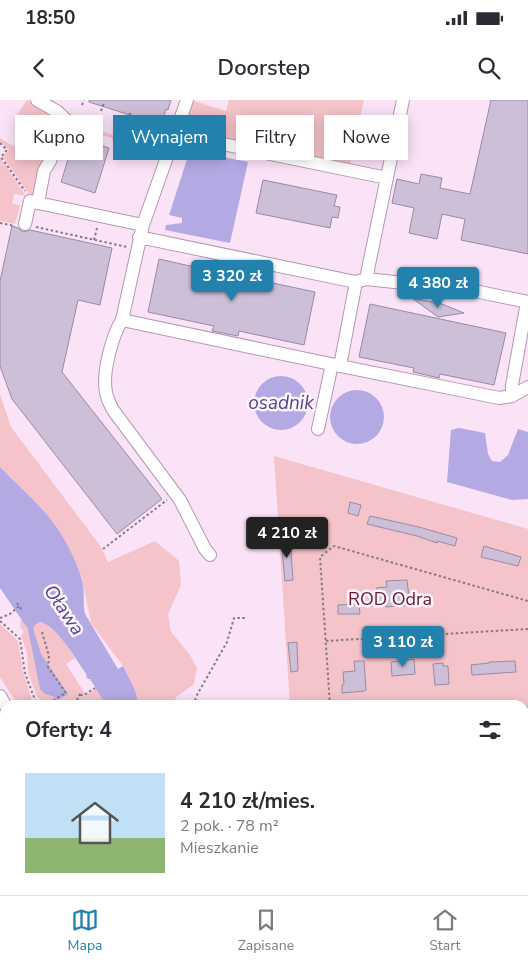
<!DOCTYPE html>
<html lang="pl">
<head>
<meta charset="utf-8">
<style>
  :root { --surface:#fff; --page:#f7f7f7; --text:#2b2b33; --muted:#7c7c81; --line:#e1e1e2; --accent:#2281ad }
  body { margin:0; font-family:"Nunito Sans",sans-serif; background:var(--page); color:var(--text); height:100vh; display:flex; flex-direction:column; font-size:19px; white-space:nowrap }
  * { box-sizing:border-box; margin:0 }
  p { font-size:16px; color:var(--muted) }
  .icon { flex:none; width:28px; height:28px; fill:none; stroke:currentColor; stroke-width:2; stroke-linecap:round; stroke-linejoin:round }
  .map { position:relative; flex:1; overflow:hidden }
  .sheet { position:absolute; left:0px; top:600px; width:529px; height:195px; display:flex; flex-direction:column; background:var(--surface); border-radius:15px 15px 0 0; box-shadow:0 2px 12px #0003 }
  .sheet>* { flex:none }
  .banner { position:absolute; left:15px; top:15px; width:499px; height:45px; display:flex; gap:10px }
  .price { position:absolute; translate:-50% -42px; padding:0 11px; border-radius:5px; background:var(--accent); color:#fff; font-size:16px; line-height:32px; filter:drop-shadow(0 1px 2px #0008) }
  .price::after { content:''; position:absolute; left:50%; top:30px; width:15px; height:11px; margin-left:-8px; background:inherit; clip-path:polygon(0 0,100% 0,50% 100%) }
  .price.active { background:#222; color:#fff }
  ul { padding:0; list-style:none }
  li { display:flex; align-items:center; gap:15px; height:125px; padding:0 25px }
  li+li { border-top:1px solid var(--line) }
  li span { display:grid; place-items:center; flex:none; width:140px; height:100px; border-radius:0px; color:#555 }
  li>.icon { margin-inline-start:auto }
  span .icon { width:60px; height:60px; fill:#fffc; stroke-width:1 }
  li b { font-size:21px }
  h2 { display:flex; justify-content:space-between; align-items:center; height:60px; padding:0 25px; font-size:21px }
  .chip { padding:0 18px; border-radius:0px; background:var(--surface); box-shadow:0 2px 12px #0003; font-size:18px; line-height:45px }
  .chip.active { background:var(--accent); color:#fff }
  .status { display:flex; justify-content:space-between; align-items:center; height:35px; padding:0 25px; background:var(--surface); direction:ltr }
  .status svg { height:14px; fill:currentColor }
  header { display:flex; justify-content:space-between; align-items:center; height:65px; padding:0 25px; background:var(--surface); font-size:22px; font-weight:600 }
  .dock { display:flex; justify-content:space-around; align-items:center; height:70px; border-top:1px solid var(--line); background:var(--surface); font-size:14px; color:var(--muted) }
  .dock a { display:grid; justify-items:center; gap:2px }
  .dock .active { color:var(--accent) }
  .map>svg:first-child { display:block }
  .green { fill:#f5c3ca }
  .water { fill:#b3aae4 }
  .building { fill:#cdbfd8; stroke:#998ba3 }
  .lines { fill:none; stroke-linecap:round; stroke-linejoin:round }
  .minor-casing { stroke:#b19bae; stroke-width:14 }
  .path { stroke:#887986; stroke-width:2; stroke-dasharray:2.5 2.5; stroke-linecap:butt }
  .minor { stroke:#fff; stroke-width:12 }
  .labels { text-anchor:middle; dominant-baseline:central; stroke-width:5; stroke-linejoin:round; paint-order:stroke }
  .park-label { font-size:18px; fill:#68182f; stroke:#fef4fd }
  .water-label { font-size:19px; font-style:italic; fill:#55458c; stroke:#fef4fd }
</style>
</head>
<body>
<div class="status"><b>18:50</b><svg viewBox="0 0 49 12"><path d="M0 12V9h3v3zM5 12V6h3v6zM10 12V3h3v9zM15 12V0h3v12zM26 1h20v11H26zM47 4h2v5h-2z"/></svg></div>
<header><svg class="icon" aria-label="back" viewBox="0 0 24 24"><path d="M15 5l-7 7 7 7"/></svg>Doorstep<svg class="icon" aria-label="search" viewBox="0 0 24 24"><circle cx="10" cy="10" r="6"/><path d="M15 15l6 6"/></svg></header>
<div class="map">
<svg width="528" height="795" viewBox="0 0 528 795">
  <rect width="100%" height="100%" fill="#fae2f7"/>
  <!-- green -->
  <path class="green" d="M27,0L56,15L58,22L37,75L34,93L30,96L3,57L9,50L0,42V38L18,49L26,36L23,35L27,28L14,19Z
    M41,0H53L59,7L80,19L77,24L146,45L149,43L143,40L145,33L165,40L164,50L160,52L153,51L164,43L162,40L150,50L120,41L119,43L112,41V38L75,27L65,13Z
    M229,0H364L350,66L190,32C182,22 190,11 194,1L226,11Z
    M0,57L26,96L14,94L12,104L20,105L15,124L0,121Z
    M0,294L11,327L101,447L108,462L155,441L179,461L181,485L168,514L171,532L190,555L197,568L194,584L175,598L176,605H139L135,590L123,566L91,523L82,477L0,367Z
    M274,356L528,429V795H498V790H524V605H290Z
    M21,519C32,524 35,521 44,523C58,527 67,547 75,558L66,564L84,592V596L97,588L106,605H56L55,601L53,600L52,603L47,605L37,597L28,573L27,553L21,535L24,532L20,527Z
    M0,524L18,541L23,571L32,600V605H18L0,577Z
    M0,610L5,618V652L0,653Z
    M0,660H5V731L0,723Z
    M107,790H275L276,795H106Z"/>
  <!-- water -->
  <path class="water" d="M190,50L248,62L230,143L165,130L166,125L182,123V118L169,115Z
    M254 303a27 27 0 1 1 54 0a27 27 0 1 1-54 0Z
    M330 317a27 27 0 1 1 54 0a27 27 0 1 1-54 0Z
    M459,328L485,333L488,354L492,361L500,362L508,355L518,329L528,332V399L512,400L447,382L451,330Z
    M0,367C12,380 26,392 38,405C57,424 73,451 81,477C86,489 82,501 85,514L118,569L123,566L135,590L139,605H106L90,579H88L86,576L87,575C76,560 57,525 40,522L35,525L33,528L41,554L68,594L57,600L55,597L45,594L40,589L28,529L0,488Z"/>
  <!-- building -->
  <path class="building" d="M89,0H171L168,10L166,9L161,25L89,2Z
    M491,0H528V154L461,140L465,119L442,114L437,139L409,133L414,108L392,103L397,79L419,84L421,74L442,78L440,88L470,94Z
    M85,30L101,35L98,44L109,48L95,93L61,82L75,37L82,38Z
    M263,80L337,95L334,106L340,107L338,118L332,117L330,128L256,113Z
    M12,126L18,128L23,132L30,130L112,148L100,205L78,200L62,272L162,399L117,434L12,299L0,266V181Z
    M159,159L221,173L220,168L241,170L256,176L254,179L315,192L304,245L239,231L238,236L212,231L214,226L148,212Z
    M412,198L442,204L464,213L438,217Z
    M370,204L506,233L494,285L440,274L439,278L413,272L414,268L359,257Z
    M350,402L361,405L358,416L348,413Z
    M370,416L419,427L457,438L455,446L437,441V443L417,436L367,424Z
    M281,439H290L293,480L285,481Z
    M484,446L521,457L518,466L481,457Z
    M407,480L410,505L386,507V505L369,506V498H377L376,488L387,487L386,481Z
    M359,504L360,514H338V505Z
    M297,542L298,571L291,572L288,543Z
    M414,559L415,574L392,576L391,562Z
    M354,561H364L366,590L365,591L342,593V585L344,584L343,572L355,571Z
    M515,561L516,572L472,575L471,565L489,563V562Z
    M443,563V566H448L449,584L435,585L433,564Z"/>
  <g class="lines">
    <!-- minor casing -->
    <g class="minor-casing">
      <path id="minor" d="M37,0L58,12L64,18L50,61L44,71L38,103L143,125
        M187,0L143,125L122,220L340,266L499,298L512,296V285L527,202
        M169,33L387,78
        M25,124L30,101L38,103
        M139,137L356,182L366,179L470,190L528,202
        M366,179L403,0
        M122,220C112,236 102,273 106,292C107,299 110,304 113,310L180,400L205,449L210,455
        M340,266L356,182
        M512,296L528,287
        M318,329L332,264
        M0,596L5,605
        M0,733L5,741
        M0,780L5,777
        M295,790L296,795
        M341,790L344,795
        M442,790V795
        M306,795L310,790"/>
    </g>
    <!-- path -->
    <path class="path" d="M82,5L84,0
      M101,11L104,3
      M128,20L131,11
      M0,43L7,50L1,57L25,91
      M0,123L15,126
      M36,127L127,147
      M94,140L97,128
      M103,449L167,400
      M17,503L22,510
      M0,518L10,514L19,506
      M0,521L20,539L25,573L35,600V605
      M42,532L49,556L48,567L66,593L54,600L53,605
      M326,541L528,529
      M80,595H84L95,588
      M35,600L41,605
      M68,605L79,598L80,592
      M193,605L197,595L227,542L234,518H246
      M330,605L320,457L334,446L528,501
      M524,607H528
      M524,682H528
      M58,790V795
      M65,790L67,795
      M201,790V795
      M248,790L249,795
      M491,790V795"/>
    <!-- minor -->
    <use href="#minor" class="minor"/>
  </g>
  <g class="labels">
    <!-- park labels -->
    <g class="park-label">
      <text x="390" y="499">ROD Odra</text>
    </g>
    <!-- water labels -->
    <g class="water-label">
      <text x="281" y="303">osadnik</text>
      <text transform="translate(64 510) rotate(56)">Oława</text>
    </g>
  </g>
</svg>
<b class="price" style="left:232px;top:202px">3 320 zł</b>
<b class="price" style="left:438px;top:209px">4 380 zł</b>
<b class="price active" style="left:287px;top:459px">4 210 zł</b>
<b class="price" style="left:403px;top:568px">3 110 zł</b>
<div class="banner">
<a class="chip">Kupno</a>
<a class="chip active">Wynajem</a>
<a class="chip">Filtry</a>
<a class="chip">Nowe</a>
</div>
<section class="sheet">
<h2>Oferty: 4<svg class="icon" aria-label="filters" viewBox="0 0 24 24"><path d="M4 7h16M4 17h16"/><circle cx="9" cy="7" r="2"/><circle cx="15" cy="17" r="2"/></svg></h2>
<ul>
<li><span style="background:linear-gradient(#bfe0f5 65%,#8fb573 0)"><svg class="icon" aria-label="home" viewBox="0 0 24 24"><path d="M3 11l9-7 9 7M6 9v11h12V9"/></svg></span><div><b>4 210 zł/mies.</b><p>2 pok. · 78 m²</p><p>Mieszkanie</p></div></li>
</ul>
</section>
</div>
<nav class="dock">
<a class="active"><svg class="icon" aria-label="map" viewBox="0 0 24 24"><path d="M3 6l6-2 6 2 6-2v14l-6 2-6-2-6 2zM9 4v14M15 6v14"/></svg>Mapa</a>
<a><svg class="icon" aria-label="saved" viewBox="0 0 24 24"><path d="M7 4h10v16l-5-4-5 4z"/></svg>Zapisane</a>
<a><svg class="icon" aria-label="home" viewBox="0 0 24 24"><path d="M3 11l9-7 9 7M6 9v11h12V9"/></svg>Start</a>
</nav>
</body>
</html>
